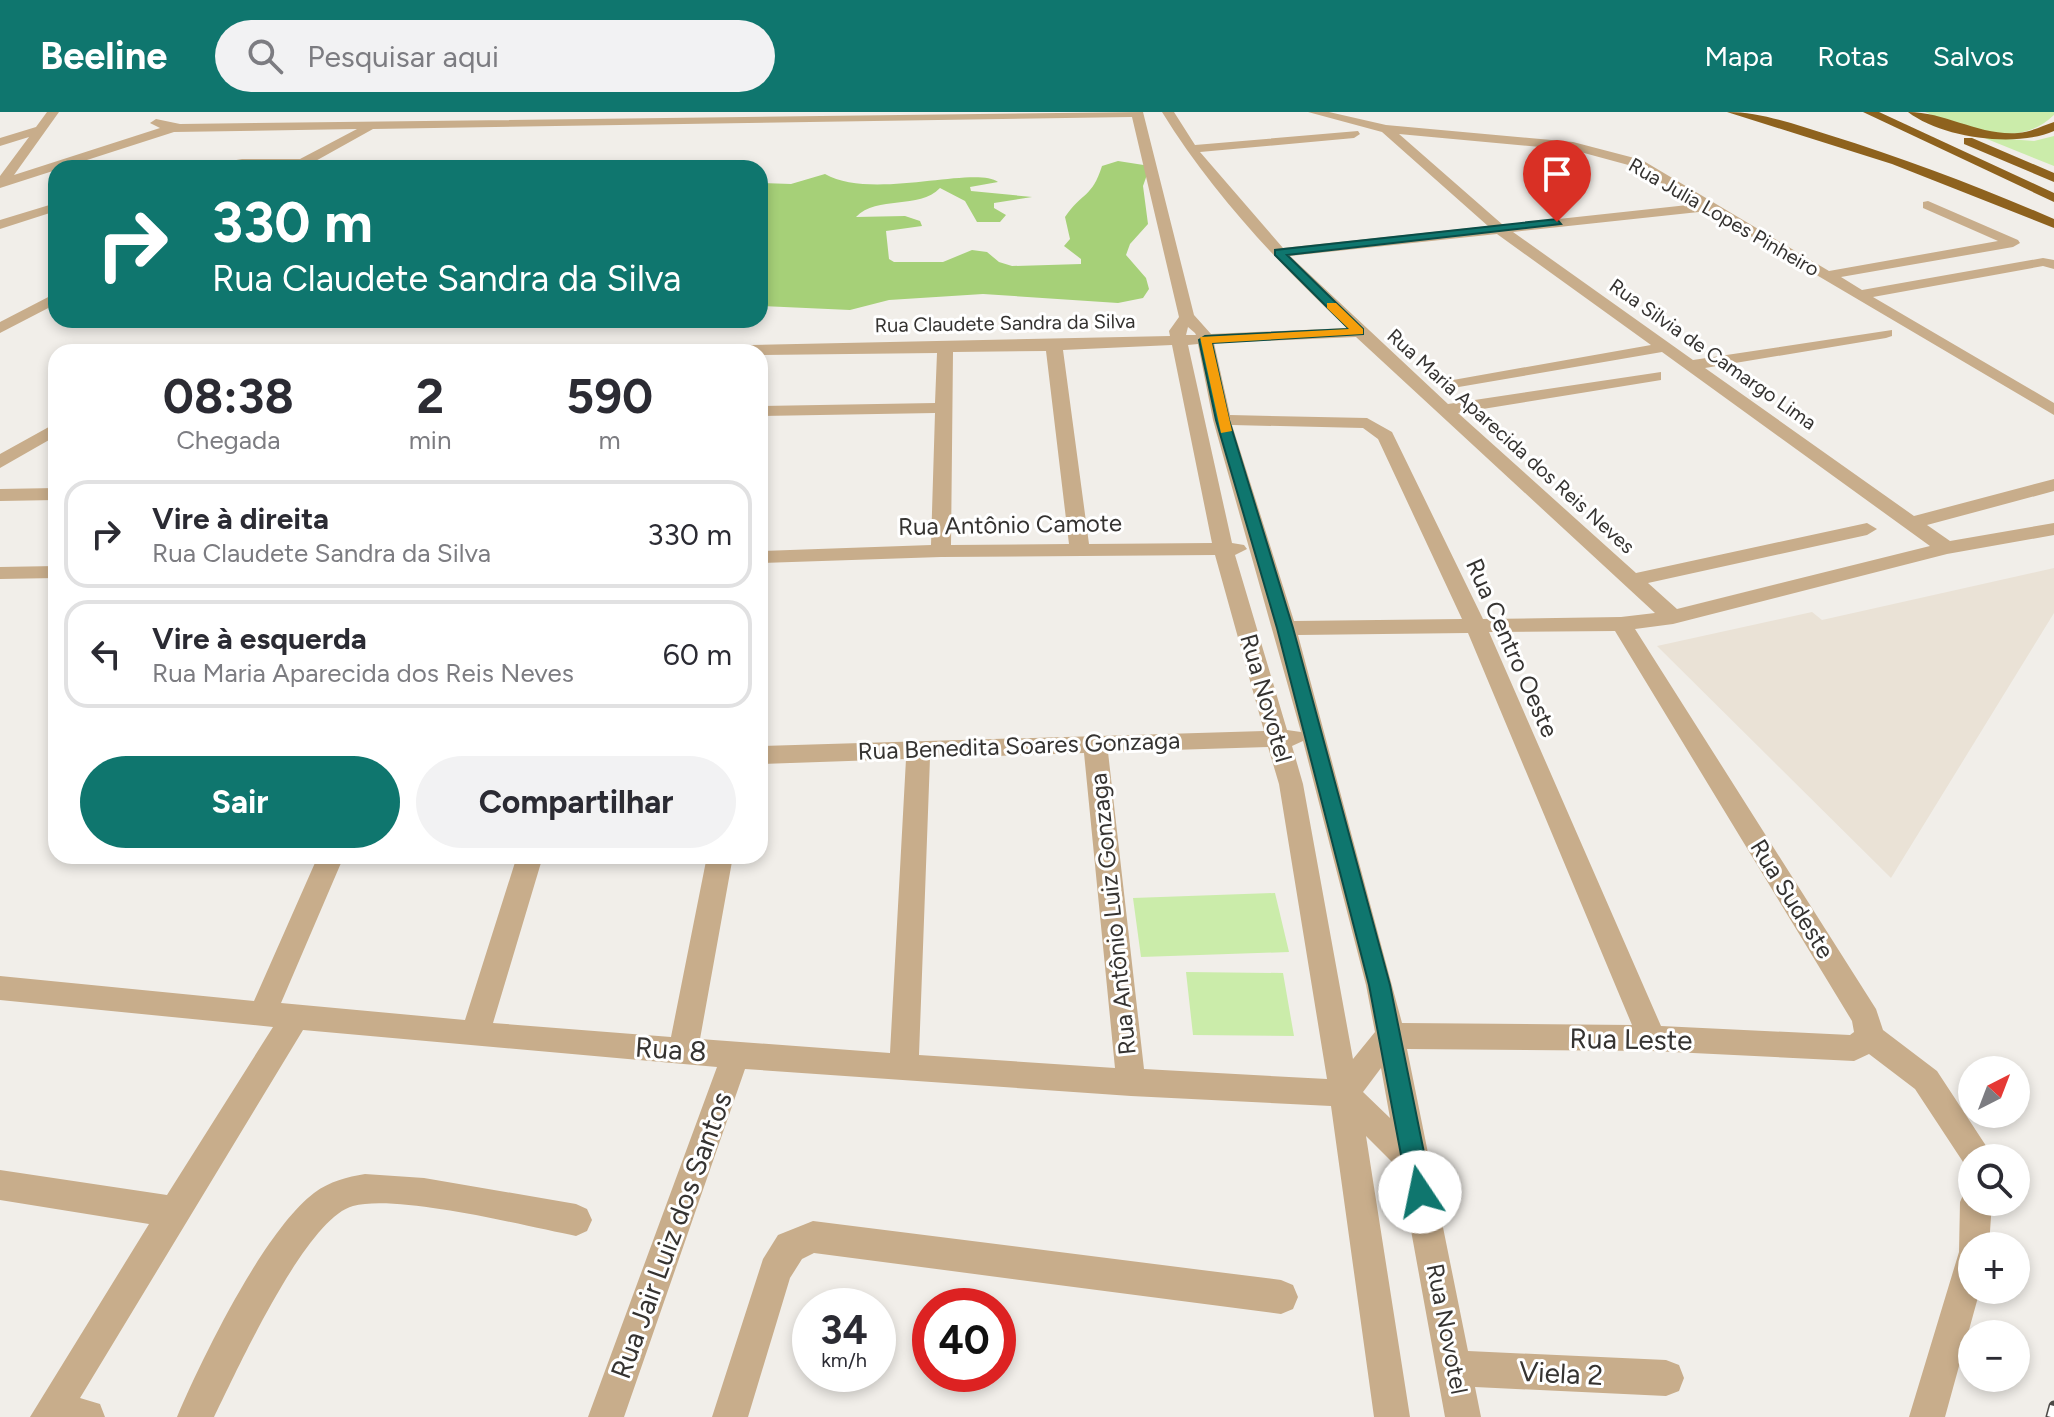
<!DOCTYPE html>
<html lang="pt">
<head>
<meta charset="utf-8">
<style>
  body { margin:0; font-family:Figtree,sans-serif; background:#f2f2f3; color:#2b2b33; height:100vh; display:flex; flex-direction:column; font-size:30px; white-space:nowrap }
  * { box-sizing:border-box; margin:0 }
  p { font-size:26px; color:#7c7c81 }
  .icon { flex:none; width:44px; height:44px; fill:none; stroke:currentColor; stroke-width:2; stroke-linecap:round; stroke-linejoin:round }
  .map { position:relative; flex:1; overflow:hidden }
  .drawer { position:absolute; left:48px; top:232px; width:720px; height:520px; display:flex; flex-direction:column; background:#fff; border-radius:24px; box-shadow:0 4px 12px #0003 }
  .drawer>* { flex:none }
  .top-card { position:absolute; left:48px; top:48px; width:720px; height:168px; border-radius:24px; box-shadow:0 4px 12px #0003; background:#0f766e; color:#fff; overflow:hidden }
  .needle { width:52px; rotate:42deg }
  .buttons { position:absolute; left:1958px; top:944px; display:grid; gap:16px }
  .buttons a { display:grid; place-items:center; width:72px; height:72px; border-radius:50%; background:#fff; box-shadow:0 4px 12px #0003; font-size:40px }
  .speed { position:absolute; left:792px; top:1176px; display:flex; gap:16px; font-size:40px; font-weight:700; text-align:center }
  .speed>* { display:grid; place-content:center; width:104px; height:104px; border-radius:50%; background:#fff; box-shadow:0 4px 12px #0003; line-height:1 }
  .speed small { font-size:20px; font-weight:400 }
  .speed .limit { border:12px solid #d22; background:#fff; color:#111 }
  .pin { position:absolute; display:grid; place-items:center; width:68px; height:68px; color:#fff; margin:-82px -34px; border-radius:50% 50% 50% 0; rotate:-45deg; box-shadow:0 0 8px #0007 }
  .pin .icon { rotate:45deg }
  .me { position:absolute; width:88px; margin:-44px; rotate:349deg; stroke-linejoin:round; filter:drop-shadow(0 0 6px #0008) }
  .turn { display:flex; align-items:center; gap:28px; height:168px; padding:0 32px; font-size:36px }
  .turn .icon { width:104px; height:104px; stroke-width:2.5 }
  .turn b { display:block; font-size:56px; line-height:68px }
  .eta { display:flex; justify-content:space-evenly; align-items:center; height:136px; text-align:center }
  .eta b { font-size:48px; font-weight:700; line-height:56px }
  .action { display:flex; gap:16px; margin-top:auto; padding:16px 32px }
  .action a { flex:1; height:92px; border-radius:48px; background:#0f766e; color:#fff; font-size:32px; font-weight:700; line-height:92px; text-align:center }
  .action a+a { background:#f2f2f3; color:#2b2b33 }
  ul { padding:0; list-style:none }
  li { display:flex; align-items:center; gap:24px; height:108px; margin:0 16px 12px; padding:0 16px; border:4px solid #e1e1e2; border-radius:24px }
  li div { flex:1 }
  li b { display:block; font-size:30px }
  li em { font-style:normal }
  header { display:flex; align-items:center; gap:48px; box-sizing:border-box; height:112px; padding:0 40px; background:#0f766e; color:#fff }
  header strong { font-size:38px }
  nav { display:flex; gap:44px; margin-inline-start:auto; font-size:28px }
  .search { width:560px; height:72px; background:#f2f2f3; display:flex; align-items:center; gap:20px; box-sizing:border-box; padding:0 28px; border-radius:44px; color:#7c7c81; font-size:30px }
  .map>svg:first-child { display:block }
  .built { fill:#eae2d6 }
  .green { fill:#cbecaa }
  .forest { fill:#a6d078 }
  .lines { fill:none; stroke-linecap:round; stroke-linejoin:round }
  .minor { fill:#c8ad8b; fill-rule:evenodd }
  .highway { fill:#8e621e; fill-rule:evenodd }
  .rail-casing { stroke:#4c4a47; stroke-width:11 }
  .rail { stroke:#fff; stroke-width:8; stroke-dasharray:24; stroke-linecap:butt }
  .route { fill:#0f766e; stroke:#0a4d48; stroke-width:2 }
  .slow { fill:#f59e0b }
  .labels { text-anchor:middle; stroke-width:6; stroke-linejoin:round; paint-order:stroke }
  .far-street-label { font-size:20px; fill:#353331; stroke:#fff }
  .street-label { font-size:24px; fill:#353331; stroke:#fff }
  .near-street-label { font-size:28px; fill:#353331; stroke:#fff }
</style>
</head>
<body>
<header>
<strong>Beeline</strong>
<div class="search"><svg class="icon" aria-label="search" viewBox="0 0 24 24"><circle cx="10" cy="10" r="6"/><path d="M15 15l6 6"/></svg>Pesquisar aqui</div>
<nav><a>Mapa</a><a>Rotas</a><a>Salvos</a></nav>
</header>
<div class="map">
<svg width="2054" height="1305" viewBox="0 0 2054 1305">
  <rect width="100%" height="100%" fill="#f1eee9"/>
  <!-- built -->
  <path class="built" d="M2054 456V501L1891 766 1657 534 1812 500 1822 508Z"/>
  <!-- green -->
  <path class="green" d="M1925 0H2054V3C2018 38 1965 17 1925 0Z
    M2054 24V54L1982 25 2034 29Z
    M1275 781 1289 840 1141 845 1133 786Z
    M1186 860 1283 861 1294 924 1193 923Z"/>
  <!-- forest -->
  <path class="forest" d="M1118 49 1150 54 1143 74 1148 112 1130 132 1126 143 1146 166 1149 177 1143 186 1118 191 983 182 889 188 850 198 760 194V71L791 72 825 62C872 89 975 53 998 70L970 75 971 79 1032 85 994 91V96L1006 103 1000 110H977L965 89 940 76C919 98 877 83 856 105L905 104 920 109 922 114 886 119 889 147 894 150H943L972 138 987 140 999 150 1012 154 1081 152V147L1064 134 1070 127 1065 105C1082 80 1092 86 1102 54Z"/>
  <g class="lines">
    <!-- minor -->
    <path class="minor" d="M47 0H59L14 63 160 16 150 11 156 7 180 12 1143 0 1194 203 1211 222 1347 216C1278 151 1212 81 1162 0H1174L1195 33 1358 19 1360 22 1354 26 1200 40 1283 136 1488 114 1382 20 1308 0H1329L1386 13 1573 30 1642 48 1829 159 1998 129 1923 96V90L1928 89 2018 128 2020 131 2013 135 1841 165 1862 178 2043 146 2054 148V157L2043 154 1873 185 2054 291V303L1708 99 1513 120 1693 248 1892 218V224L1886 226 1705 256 1914 404 2054 367V379L1927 413 1950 429 2054 411V423L1947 442 1673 512 1635 517 1876 897 1883 918 1937 959 1994 1046H1972V1058L1967 1056 1915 977 1869 942 1854 949 1652 939 1407 937 1468 1239 1666 1248 1679 1253 1684 1266 1679 1279 1666 1284 1475 1275 1481 1305H1445L1400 1058 1366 1024 1410 1305H1374L1331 994 1131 984 745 957 624 1305H588L717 955 303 918 80 1286 100 1292 105 1305H30L149 1112 0 1088V1058L167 1083 273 915 0 888V864L254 889 318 744H344L281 891 465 908 517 744H543L493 911 671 925 707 744H733L700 927 890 941 906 647 760 652V634L1264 619 1215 443 941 445 760 451V439L931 433 935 301 760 304V294L935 291 937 241 760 243V240H645L653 235 1170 224 1169 219 1179 205 1132 5 373 17 303 56H191L242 47H300L357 17 174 20 0 76V64L29 25 0 34V26L36 15ZM1399 22 1573 38 1632 54 1697 92 1503 113ZM1497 122 1651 233 1453 268 1447 269V277L1662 240 1930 434 1677 497 1648 471 1867 423 1877 417 1867 411 1636 461 1458 301 1655 269 1661 268V260L1448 292 1290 144ZM1188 215 1195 221 1196 223H1186ZM1356 225 1655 501 1621 505 1483 507 1392 320 1367 306 1230 303 1214 231ZM1198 232 1213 308 1301 620 1287 618 1235 443 1247 437 1244 433 1232 431 1188 233ZM1172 233 1212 431 1089 432 1063 238ZM1046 239 1069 432 951 433 953 240ZM1232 313 1363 316 1378 327 1462 507 1294 509ZM1615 519 1852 909 1854 920 1850 923 1661 914 1489 520ZM1468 521 1632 913 1402 911 1298 523ZM1303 629 1366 873 1375 920 1353 947 1303 672 1292 634ZM1268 635 1279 672 1327 967 1144 957 1108 640ZM1084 641 1115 956 919 943 930 646ZM1381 956 1390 1006 1363 980Z
      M56 91V99L0 117V108Z
      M56 181V192L0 221V210Z
      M56 311V324L0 356V342Z
      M56 376V388L0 389V377Z
      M56 454V466L0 467V455Z
      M365 1062 424 1066 576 1092 587 1097 592 1108 587 1119 576 1124C525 1114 399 1082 353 1094 305 1107 237 1259 214 1305H177C202 1246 264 1119 314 1081 330 1069 347 1065 365 1062Z
      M1972 1076V1090H1992L1989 1134H1972V1178H1980L1945 1305H1909L1959 1140 1960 1090 1965 1079Z
      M813 1109 1281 1168 1293 1173 1298 1185 1293 1197 1281 1202 814 1141 802 1147 790 1166 748 1305H712L763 1147 778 1123Z"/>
    <!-- highway -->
    <path class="highway" d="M1727 0C1762 0 1796 13 1829 23 1906 47 1980 75 2054 107V116L1892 52Z
      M1863 0H1879L2054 81V90Z
      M1908 0C1946 0 1979 24 2018 21 2031 20 2042 14 2054 10V19C2015 36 1942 26 1908 0Z
      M1964 26H1972L2054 61V70L1964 32Z"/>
    <defs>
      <path id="rail" d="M2051 1305 2054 1294"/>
    </defs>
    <!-- rail casing -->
    <use href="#rail" class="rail-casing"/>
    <!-- rail -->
    <use href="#rail" class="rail"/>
  </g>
  <!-- route -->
  <path class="route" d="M1557 107 1561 112 1287 143 1363 217V222L1212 231 1229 308 1293 516 1390 873 1432 1080 1429 1088 1420 1092 1411 1088 1408 1080 1369 873 1277 516 1216 308 1199 228 1205 224 1349 217 1275 143V138Z"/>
  <!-- slow -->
  <path class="slow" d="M1327 191H1336L1363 217V222L1212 231 1232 319 1221 321 1200 225 1349 217 1327 196Z"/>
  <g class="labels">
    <!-- far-street labels -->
    <g class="far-street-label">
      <text transform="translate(1724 105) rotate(30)" y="7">Rua Julia Lopes Pinheiro</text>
      <text transform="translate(1005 211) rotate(-1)" y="7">Rua Claudete Sandra da Silva</text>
      <text transform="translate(1713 242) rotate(35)" y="7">Rua Silvia de Camargo Lima</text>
      <text transform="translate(1511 329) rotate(42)" y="7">Rua Maria Aparecida dos Reis Neves</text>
    </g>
    <!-- street labels -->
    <g class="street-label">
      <text transform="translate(1010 413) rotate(-1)" y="8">Rua Antônio Camote</text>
      <text transform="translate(1512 536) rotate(66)" y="8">Rua Centro Oeste</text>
      <text transform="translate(1266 586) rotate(74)" y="8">Rua Novotel</text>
      <text transform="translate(1019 634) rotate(-2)" y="8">Rua Benedita Soares Gonzaga</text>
      <text transform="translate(1792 787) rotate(58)" y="8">Rua Sudeste</text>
      <text transform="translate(1113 802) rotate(-96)" y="8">Rua Antônio Luiz Gonzaga</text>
      <text transform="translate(1447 1217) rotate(79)" y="8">Rua Novotel</text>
    </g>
    <!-- near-street labels -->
    <g class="near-street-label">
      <text transform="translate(1631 927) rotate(1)" y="10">Rua Leste</text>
      <text transform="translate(671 937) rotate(4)" y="10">Rua 8</text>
      <text transform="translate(671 1123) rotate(-70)" y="10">Rua Jair Luiz dos Santos</text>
      <text transform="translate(1561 1261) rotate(3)" y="10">Viela 2</text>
    </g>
  </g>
</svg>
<div class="buttons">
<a><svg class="needle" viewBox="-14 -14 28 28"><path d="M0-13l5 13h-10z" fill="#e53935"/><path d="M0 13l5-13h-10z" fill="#7c7c81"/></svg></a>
<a><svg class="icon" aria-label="search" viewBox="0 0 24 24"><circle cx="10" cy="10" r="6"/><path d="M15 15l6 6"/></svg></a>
<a>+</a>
<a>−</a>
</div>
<div class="speed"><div>34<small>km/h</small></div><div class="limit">40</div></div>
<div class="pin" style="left:1557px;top:110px;background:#d93025"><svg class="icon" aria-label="arrive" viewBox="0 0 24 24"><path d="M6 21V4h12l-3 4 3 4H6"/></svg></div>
<svg class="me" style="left:1420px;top:1080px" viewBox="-20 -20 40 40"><circle r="19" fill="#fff"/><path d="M0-13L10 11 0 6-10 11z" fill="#0f766e"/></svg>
<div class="top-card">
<div class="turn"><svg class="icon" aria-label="right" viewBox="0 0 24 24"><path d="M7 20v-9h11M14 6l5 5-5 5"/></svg><div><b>330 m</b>Rua Claudete Sandra da Silva</div></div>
</div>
<section class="drawer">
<div class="eta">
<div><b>08:38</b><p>Chegada</p></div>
<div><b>2</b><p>min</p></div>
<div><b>590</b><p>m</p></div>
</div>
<ul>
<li><svg class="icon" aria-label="right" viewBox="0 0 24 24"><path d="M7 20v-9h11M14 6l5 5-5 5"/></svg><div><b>Vire à direita</b><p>Rua Claudete Sandra da Silva</p></div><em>330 m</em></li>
<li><svg class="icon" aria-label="left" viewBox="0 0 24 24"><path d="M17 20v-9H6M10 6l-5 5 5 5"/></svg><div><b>Vire à esquerda</b><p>Rua Maria Aparecida dos Reis Neves</p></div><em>60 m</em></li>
</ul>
<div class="action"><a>Sair</a><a>Compartilhar</a></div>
</section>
</div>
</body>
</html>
